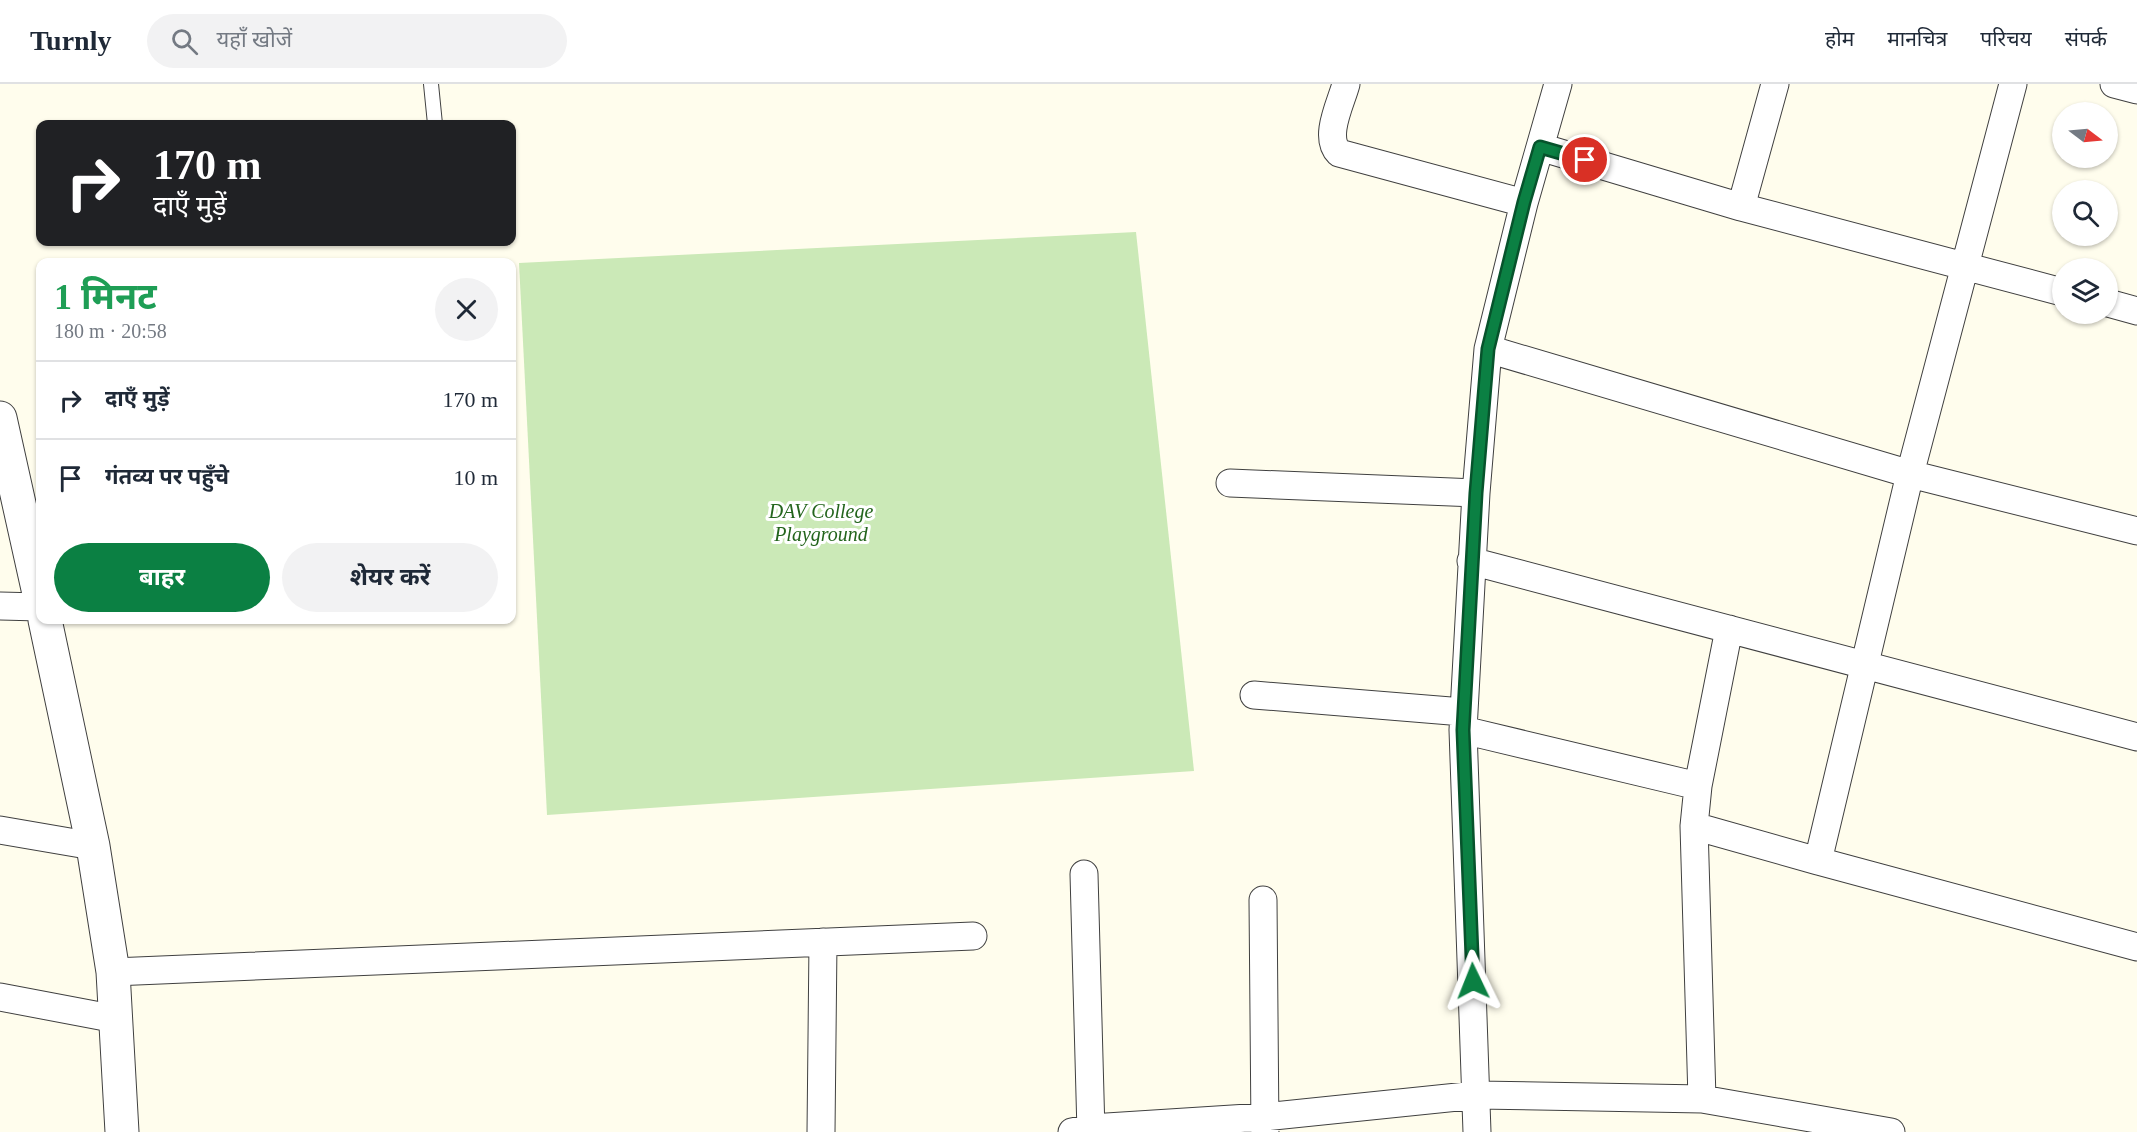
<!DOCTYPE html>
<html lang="hi">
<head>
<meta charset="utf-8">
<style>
  body { margin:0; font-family:"Times New Roman","Noto Sans Devanagari",serif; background:#f2f2f3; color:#1f2937; height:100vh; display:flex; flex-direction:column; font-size:22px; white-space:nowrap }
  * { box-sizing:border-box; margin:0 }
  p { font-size:20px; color:#747a83 }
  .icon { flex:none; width:33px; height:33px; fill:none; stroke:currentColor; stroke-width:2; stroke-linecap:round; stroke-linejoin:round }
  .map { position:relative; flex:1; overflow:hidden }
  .details { position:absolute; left:36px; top:174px; width:480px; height:366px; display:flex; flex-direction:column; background:#fff; border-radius:12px; box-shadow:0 2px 4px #0004 }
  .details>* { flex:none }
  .top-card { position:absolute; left:36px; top:36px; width:480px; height:126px; border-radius:12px; box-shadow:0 2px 4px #0004; background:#202124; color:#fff; overflow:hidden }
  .needle { width:39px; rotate:106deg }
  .tools { position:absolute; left:2052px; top:18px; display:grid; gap:12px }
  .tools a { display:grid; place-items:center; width:66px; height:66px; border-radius:50%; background:#fff; box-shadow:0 2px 4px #0004; font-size:30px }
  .pin { position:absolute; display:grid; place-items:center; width:51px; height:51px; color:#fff; margin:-26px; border:3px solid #fff; border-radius:50%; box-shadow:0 2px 6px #0007 }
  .me { position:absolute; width:66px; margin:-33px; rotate:358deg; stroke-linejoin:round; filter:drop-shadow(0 0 4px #0008) }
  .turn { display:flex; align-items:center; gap:21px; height:126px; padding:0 18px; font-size:27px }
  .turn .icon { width:78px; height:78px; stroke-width:2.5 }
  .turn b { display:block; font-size:42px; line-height:51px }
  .round { display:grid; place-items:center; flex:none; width:63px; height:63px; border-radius:32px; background:#f2f2f3 }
  .headline { display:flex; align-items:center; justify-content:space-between; height:102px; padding:0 18px }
  h1 { font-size:36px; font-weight:700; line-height:45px; color:#1e9e55 }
  .action { display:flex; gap:12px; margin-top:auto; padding:12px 18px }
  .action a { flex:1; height:69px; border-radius:36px; background:#0b8043; color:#fff; font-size:24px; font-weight:700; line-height:69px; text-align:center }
  .action a+a { background:#f2f2f3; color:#1f2937 }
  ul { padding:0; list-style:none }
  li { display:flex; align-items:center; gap:18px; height:78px; padding:0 18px; border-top:2px solid #e0e1e3 }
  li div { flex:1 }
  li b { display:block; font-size:22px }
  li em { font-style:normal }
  header { display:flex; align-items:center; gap:36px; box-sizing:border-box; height:84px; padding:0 30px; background:#fff; border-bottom:2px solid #e0e1e3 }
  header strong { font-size:28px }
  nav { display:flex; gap:33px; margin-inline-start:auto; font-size:21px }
  .search { width:420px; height:54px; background:#f2f2f3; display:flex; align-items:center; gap:15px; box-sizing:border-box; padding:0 21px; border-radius:33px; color:#747a83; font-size:22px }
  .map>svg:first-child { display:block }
  .green { fill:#cbe9b7 }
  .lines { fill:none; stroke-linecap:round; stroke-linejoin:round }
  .service-casing { stroke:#404040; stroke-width:16 }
  .minor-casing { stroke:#404040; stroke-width:29 }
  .tertiary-casing { stroke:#404040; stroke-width:35 }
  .service { stroke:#fff; stroke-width:14 }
  .minor { stroke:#fff; stroke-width:27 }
  .tertiary { stroke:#fff; stroke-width:33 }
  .route-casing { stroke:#07532c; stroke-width:15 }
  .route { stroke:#0b8043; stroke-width:10 }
  .labels { text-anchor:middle; stroke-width:6; stroke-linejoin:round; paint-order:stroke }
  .park-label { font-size:20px; font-style:italic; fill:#24651d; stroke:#fff }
</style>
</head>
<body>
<header>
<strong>Turnly</strong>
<div class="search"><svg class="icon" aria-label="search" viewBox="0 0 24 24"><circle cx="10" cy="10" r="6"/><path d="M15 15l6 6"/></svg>यहाँ खोजें</div>
<nav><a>होम</a><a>मानचित्र</a><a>परिचय</a><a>संपर्क</a></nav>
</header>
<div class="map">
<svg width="2137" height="1048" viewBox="0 0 2137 1048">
  <rect width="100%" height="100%" fill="#fffded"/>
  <!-- green -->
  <path class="green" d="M1136 148 1194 687 547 731 519 179Z"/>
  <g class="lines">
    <defs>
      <path id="service" d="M431 0 435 40"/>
      <path id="minor" d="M1346 0C1341 19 1323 53 1339 69L1524 119
        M2013 0 1910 390 1818 777 2137 863
        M2114 0 2137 6
        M1540 63 1741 123 2062 208
        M1741 123 1775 0
        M2108 219 2137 227
        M1488 265 1910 390 2137 447
        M1230 399 1476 409
        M1471 477 2137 653
        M0 522 40 523
        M1254 611 1463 628
        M1463 646 1698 702
        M1694 742 1818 777
        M0 746 93 762
        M1084 790 1091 1048
        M1263 816 1265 1048
        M113 888 973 852
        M0 913 116 935
        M1702 1015 1694 742 1698 702 1729 545
        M821 1048 823 858
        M1072 1048 1091 1044 1264 1033 1477 1011 1702 1015 1891 1048
        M1477 1048 1463 646 1476 409 1488 265 1524 119 1558 0"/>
      <path id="tertiary" d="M0 334 40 514
        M45 536 93 762 113 888 122 1048"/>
    </defs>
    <!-- service casing -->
    <use href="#service" class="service-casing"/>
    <!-- minor casing -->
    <use href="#minor" class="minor-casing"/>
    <!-- tertiary casing -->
    <use href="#tertiary" class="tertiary-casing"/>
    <!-- service -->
    <use href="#service" class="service"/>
    <!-- minor -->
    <use href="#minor" class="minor"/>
    <!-- tertiary -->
    <use href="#tertiary" class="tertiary"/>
  </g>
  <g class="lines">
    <defs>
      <path id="route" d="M1473 897 1463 646 1476 409 1488 265 1524 118 1540 63 1585 76"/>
    </defs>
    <!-- route casing -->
    <use href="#route" class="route-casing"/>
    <!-- route -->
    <use href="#route" class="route"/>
  </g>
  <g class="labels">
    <!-- park labels -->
    <g class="park-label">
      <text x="821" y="434">DAV College<tspan x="821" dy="23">Playground</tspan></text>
    </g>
  </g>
</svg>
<div class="tools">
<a><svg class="needle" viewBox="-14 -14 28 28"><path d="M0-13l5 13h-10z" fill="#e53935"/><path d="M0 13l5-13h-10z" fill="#747a83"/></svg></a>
<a><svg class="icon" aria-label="search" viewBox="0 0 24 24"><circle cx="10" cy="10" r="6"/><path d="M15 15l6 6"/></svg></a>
<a><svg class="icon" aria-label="layers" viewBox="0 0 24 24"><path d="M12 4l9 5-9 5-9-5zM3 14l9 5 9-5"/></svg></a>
</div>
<div class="pin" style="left:1585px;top:76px;background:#d93025"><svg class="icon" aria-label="arrive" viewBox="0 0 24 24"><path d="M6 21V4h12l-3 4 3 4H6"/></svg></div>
<svg class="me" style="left:1473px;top:897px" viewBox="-20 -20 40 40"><path d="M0-17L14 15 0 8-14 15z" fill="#0b8043" stroke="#fff" stroke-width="4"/></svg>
<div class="top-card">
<div class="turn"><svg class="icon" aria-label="right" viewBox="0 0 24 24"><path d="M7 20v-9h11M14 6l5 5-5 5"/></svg><div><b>170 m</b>दाएँ मुड़ें</div></div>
</div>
<section class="details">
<div class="headline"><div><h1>1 मिनट</h1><p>180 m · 20:58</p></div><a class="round"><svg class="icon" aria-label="close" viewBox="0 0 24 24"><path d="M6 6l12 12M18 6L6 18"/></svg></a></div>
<ul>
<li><svg class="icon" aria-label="right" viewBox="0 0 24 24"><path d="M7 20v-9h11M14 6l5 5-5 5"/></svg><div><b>दाएँ मुड़ें</b></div><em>170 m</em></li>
<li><svg class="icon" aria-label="arrive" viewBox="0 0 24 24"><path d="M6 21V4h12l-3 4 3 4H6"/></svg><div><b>गंतव्य पर पहुँचे</b></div><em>10 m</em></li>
</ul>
<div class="action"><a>बाहर</a><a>शेयर करें</a></div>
</section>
</div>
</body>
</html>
